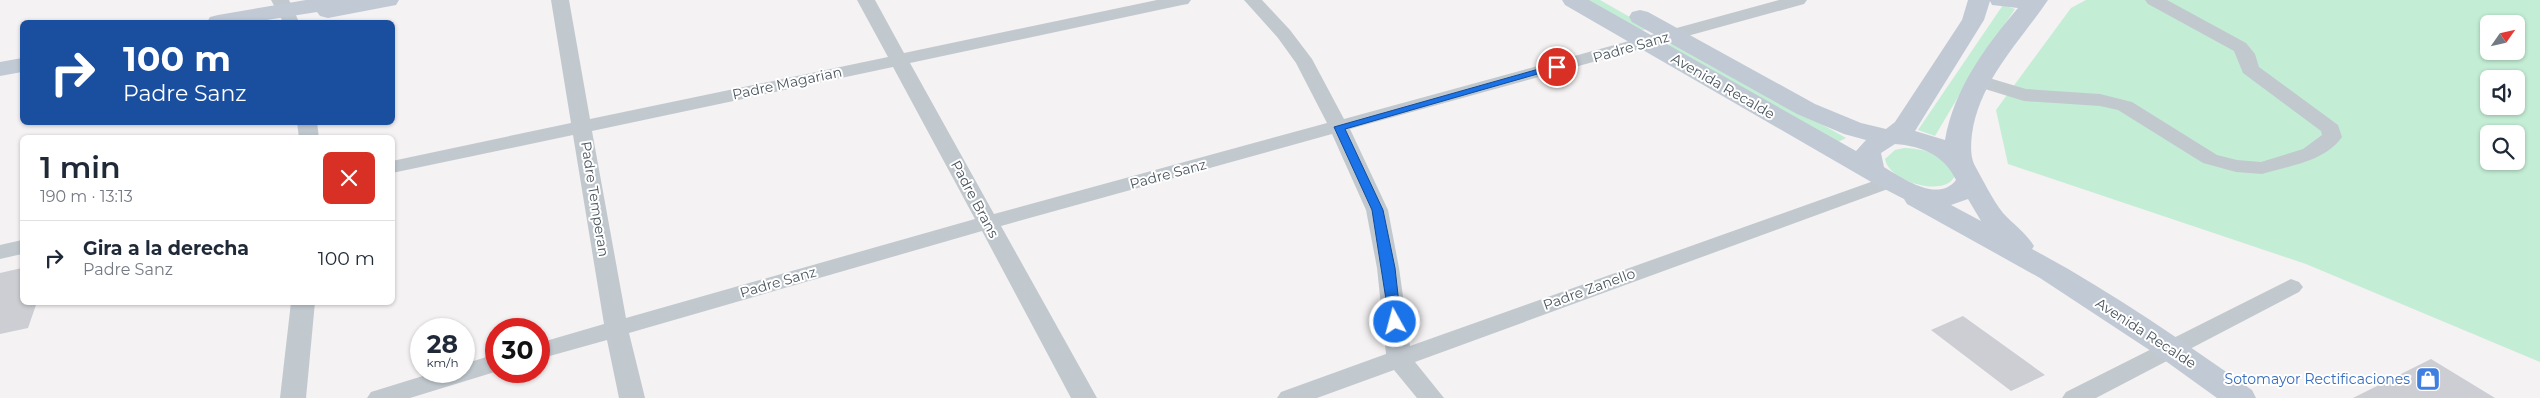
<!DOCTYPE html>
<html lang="es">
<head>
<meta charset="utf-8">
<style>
  body { margin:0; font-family:Montserrat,sans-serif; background:#f6f6f7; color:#1f2937; height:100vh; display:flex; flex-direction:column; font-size:19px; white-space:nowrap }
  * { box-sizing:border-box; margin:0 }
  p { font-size:16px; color:#747a83 }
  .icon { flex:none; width:28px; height:28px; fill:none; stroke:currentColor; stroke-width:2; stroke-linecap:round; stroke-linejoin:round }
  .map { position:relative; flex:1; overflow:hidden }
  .side { position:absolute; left:20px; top:135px; width:375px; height:170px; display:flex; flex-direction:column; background:#fff; border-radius:8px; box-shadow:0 1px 4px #0004 }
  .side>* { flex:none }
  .banner { position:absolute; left:20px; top:20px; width:375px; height:105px; border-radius:8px; box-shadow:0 1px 4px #0004; background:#1a4fa0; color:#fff; overflow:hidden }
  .needle { width:32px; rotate:56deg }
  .controls { position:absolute; left:2480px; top:15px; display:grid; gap:10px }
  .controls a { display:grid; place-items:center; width:45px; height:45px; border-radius:8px; background:#fff; box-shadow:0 1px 4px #0004; font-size:25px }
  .speed { position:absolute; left:410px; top:318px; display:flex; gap:10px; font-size:25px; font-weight:700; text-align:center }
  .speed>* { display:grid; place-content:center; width:65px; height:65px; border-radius:50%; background:#fff; box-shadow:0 1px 4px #0004; line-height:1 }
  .speed small { font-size:12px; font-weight:400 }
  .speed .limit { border:8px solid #d22; background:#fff; color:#111 }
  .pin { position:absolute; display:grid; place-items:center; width:42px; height:42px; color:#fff; margin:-21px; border:2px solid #fff; border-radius:50%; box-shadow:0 1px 5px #0007 }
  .me { position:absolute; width:55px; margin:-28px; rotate:353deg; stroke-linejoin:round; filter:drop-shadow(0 0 4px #0008) }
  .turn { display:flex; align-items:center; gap:18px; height:105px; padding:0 20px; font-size:22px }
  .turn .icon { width:65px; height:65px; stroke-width:2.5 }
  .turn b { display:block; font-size:35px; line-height:42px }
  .round { display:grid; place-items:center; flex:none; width:52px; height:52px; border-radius:8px; background:#f6f6f7 }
  .summary { display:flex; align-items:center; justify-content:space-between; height:85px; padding:0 20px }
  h1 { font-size:30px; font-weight:600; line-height:38px }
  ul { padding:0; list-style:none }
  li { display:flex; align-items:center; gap:15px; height:75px; padding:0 20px; border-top:1px solid #e0e1e3 }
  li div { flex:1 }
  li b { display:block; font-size:19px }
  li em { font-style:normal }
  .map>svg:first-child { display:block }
  .green { fill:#c4edd5; fill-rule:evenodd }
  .building { fill:#ccced4 }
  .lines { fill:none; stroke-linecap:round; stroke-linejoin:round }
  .street { fill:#c1c9cf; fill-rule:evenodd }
  .secondary { fill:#c1cad4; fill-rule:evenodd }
  .route { fill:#1a73e8; stroke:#114b97 }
  .labels { text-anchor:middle; stroke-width:4; stroke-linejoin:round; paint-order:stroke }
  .street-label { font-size:14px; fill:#4a555e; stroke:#fff }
  .shop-label { font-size:14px; fill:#366cbe; stroke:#fff; text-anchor:end }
</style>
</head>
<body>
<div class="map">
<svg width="2540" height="398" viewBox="0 0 2540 398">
  <rect width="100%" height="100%" fill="#f4f2f2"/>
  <!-- green -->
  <path class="green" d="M1587 0H1600L1649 28 1641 31Z
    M2086 0H2540V362L2306 264 2008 164 1996 110 2071 8ZM2489 24H2516V51H2489ZM2489 79H2516V106H2489ZM2489 134H2516V161H2489Z
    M2003 5 2015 9 1974 70 1935 136 1918 130Z
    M1678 43 1846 138 1838 142 1667 45Z
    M1904 148C1930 149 1937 155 1956 172 1951 200 1889 183 1885 159L1895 150Z"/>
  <!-- building -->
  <path class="building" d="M22 268V302H37L28 328 0 334V273Z
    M1963 316 2045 375 2011 391 1931 330Z
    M2431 359 2495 398H2353Z"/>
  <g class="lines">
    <!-- street -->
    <path class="street" d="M271 0H289L299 22H283Z
      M551 0H569L590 119 888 57 857 0H875L904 53 1157 0H1191L1188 4 1182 5 910 63 994 214 1327 123 1296 63 1278 38 1244 0H1262L1290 30 1312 59 1344 119 1779 0H1807L1804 4 1350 129 1388 210 1399 268 1410 346 1882 178 1889 176 1896 178 1899 182 1896 186 1415 362 1444 398H1417L1394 370 1317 398H1277L1281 392 1386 354 1377 268 1366 210 1332 134 1001 226 1097 398H1071L982 231 629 333 645 398H619L607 340 539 359V343L604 324 573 135 392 173V161L571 123ZM893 67 975 219 626 318 592 131Z
      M2145 0H2167L2246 43 2255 54 2259 67 2338 125 2342 137C2326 160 2294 165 2269 172L2262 174 2236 172 2203 163 2118 110 2100 106 2024 101 1972 85 1970 81 1972 77 1979 75 2026 89 2100 94 2132 102 2217 155 2237 160 2261 162 2303 149 2322 135 2321 131 2243 73 2234 51 2148 4Z
      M297 122H317L319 138H299Z
      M22 240V254L0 259V245Z
      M2291 279 2299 282 2303 287 2299 292 2096 398H2062L2066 392Z
      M291 302H315L306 398H280Z
      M496 354 498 371 410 398H367L371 392 439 371H464V364Z"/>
    <!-- secondary -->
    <path class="secondary" d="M306 0H399L396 5 328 18 320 16 317 12 254 22H207L210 17 218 15Z
      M1562 0H1589L1856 151 1866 140 1844 134 1797 114 1632 22 1629 17 1632 12 1640 10 1648 12 1815 104 1861 123 1886 129 1895 122 1962 20 1968 0H2048C2019 43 1980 80 1972 134 1971 143 1970 155 1974 164 1983 180 1992 199 2003 213 2013 224 2026 233 2034 246L2032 249C2109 290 2181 340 2252 390L2256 398H2217L2160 357 2040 278 1907 204 1904 199 1873 183 1565 5ZM1990 1 1992 5 2018 8C1985 47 1954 89 1945 140L1915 131 1984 20ZM1895 144C1922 146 1944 155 1956 180 1938 203 1904 179 1884 167L1881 153ZM1968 199 1981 221 1951 205Z
      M22 58V72L0 76V62Z"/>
  </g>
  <!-- route -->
  <path class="route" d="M1553 65 1562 67 1345 129 1383 210 1395 268 1401 322 1395 327 1390 325 1372 210 1334 127Z"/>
  <!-- icons -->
  <defs>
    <symbol id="shop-square" viewBox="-11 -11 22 22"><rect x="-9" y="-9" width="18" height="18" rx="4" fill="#3f7fe0" stroke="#fff"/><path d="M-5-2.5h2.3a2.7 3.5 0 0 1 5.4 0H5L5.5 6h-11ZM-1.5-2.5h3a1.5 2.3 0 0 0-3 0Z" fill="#fff"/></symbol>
  </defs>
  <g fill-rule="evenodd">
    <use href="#shop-square" x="2414" y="365" width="28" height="28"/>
  </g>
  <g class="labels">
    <!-- street labels -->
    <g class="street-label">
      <text transform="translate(1631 47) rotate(-16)" y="5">Padre Sanz</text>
      <text transform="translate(787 83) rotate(-12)" y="5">Padre Magarian</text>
      <text transform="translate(1723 86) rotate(30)" y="5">Avenida Recalde</text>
      <text transform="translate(1168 174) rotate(-15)" y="5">Padre Sanz</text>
      <text transform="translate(595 199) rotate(81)" y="5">Padre Temperan</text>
      <text transform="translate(975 199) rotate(62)" y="5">Padre Brans</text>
      <text transform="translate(778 282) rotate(-16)" y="5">Padre Sanz</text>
      <text transform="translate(1589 289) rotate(-20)" y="5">Padre Zanello</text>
      <text transform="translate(2146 333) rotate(33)" y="5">Avenida Recalde</text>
    </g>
    <!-- shop labels -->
    <g class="shop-label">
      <text x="2410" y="384">Sotomayor Rectificaciones</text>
    </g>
  </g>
</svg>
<div class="controls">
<a><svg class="needle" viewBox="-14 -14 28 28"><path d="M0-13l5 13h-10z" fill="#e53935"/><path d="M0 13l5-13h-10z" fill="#747a83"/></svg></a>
<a><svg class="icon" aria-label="sound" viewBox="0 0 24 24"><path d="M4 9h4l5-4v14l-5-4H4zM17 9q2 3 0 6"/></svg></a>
<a><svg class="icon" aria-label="search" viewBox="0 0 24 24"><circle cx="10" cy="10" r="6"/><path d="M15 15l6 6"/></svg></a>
</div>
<div class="speed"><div>28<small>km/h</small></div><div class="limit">30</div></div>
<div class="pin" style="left:1557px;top:67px;background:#d93025"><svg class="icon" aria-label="arrive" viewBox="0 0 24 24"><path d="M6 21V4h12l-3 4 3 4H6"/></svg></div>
<svg class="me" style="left:1395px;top:322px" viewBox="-20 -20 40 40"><circle r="17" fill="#1a73e8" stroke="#fff" stroke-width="3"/><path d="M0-11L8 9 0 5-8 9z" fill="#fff"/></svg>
<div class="banner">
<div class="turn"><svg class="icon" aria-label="right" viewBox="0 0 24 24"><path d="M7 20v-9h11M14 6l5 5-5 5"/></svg><div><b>100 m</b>Padre Sanz</div></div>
</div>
<section class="side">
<div class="summary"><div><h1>1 min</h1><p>190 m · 13:13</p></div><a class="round" style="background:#d93025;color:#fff"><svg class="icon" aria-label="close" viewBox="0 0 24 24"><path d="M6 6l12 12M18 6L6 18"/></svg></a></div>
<ul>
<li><svg class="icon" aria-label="right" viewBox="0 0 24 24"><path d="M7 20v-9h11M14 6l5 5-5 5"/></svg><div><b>Gira a la derecha</b><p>Padre Sanz</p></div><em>100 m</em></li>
</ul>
</section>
</div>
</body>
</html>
